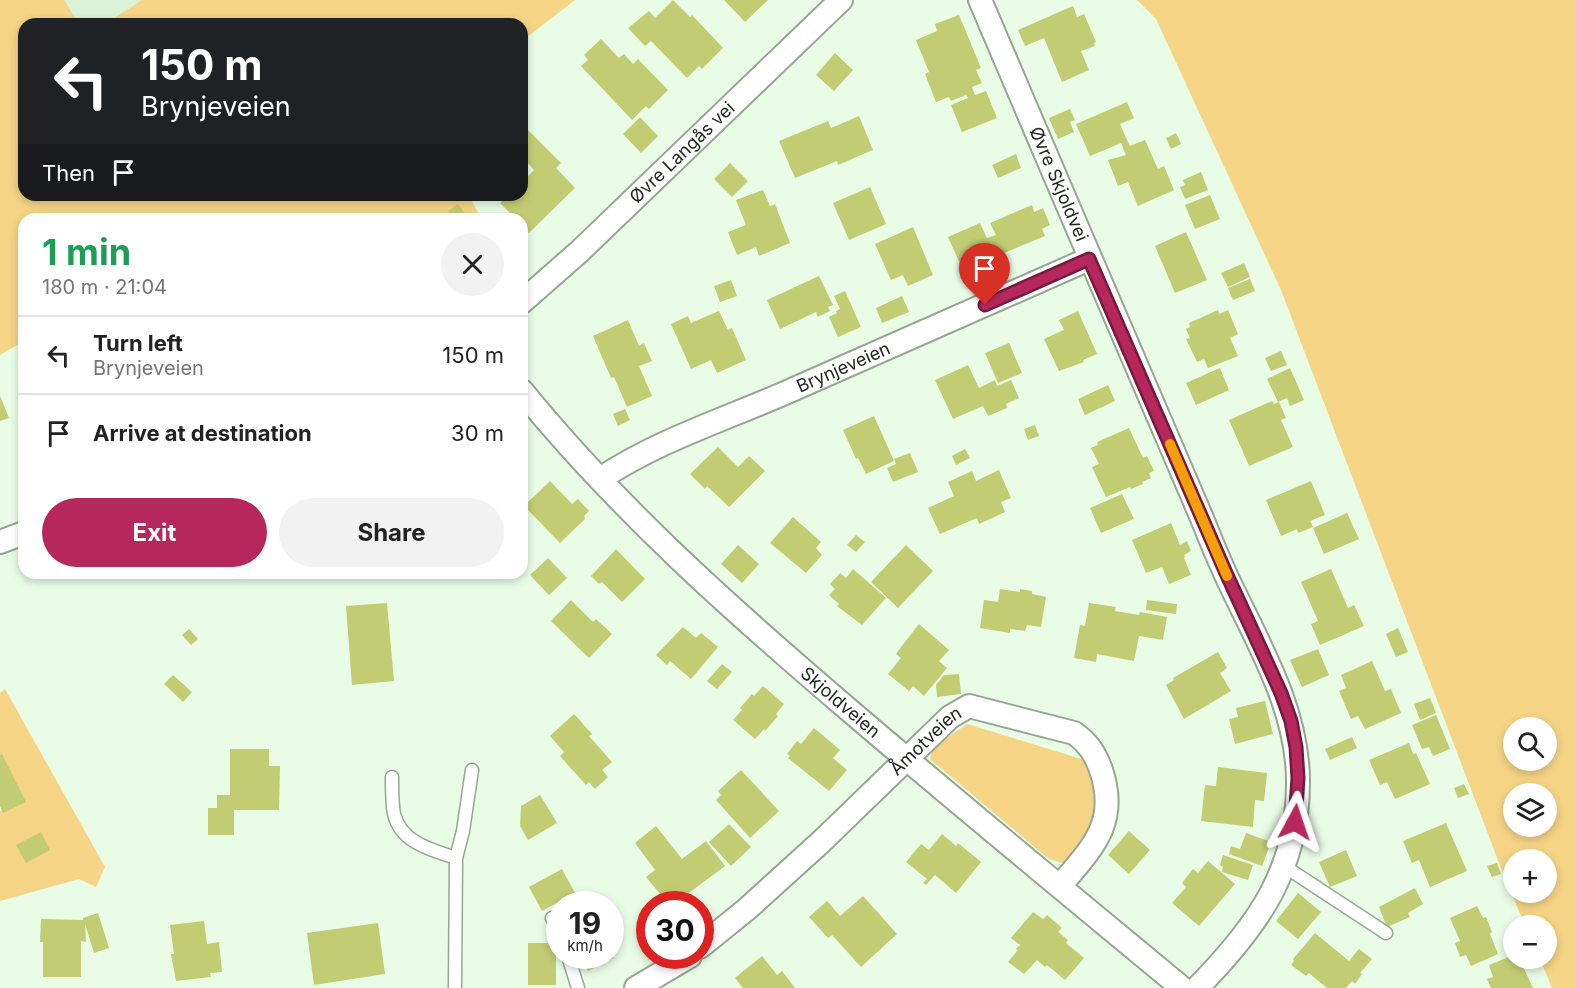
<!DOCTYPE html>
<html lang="en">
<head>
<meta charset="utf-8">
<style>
  body { margin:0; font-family:Inter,sans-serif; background:#f2f2f2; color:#222; height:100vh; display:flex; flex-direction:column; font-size:22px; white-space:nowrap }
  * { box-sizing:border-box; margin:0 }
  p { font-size:20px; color:#767676 }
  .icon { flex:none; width:33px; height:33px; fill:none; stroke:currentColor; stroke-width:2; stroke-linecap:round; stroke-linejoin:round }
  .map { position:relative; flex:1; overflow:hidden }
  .panel { position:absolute; left:18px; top:213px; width:510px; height:366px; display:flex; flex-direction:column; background:#fff; border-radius:18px; box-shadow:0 3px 9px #0003 }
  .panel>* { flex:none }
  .banner { position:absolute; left:18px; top:18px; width:510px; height:183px; border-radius:18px; box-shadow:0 3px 9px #0003; background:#202124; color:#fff; overflow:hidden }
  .controls { position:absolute; left:1503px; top:717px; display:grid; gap:12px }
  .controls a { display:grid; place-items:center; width:54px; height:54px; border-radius:50%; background:#fff; box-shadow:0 3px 9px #0003; font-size:30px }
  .speed { position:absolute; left:546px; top:891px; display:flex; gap:12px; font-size:30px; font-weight:700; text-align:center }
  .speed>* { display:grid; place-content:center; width:78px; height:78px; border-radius:50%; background:#fff; box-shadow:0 3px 9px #0003; line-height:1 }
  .speed small { font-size:15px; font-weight:400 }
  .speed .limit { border:9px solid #d22; background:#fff; color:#111 }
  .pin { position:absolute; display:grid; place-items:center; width:51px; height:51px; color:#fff; margin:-62px -26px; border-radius:50% 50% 50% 0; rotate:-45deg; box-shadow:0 0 6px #0007 }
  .pin .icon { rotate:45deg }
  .me { position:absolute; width:66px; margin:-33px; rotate:5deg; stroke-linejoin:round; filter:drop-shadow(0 0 4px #0008) }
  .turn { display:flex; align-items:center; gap:21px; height:126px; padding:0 24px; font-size:27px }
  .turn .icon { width:78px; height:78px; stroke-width:2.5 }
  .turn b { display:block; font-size:42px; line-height:51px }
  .then { display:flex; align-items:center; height:57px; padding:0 24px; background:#0003; gap:12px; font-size:22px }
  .round { display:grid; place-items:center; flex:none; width:63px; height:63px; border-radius:32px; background:#f2f2f2 }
  .headline { display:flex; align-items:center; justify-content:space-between; height:102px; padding:0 24px }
  h1 { font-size:36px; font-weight:700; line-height:45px; color:#1e9e55 }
  .action { display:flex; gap:12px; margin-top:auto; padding:12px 24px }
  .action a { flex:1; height:69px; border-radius:36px; background:#b6285b; color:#fff; font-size:24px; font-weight:700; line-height:69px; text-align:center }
  .action a+a { background:#f2f2f2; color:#222 }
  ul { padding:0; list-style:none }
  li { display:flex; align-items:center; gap:18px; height:78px; padding:0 24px; border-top:2px solid #e0e0e0 }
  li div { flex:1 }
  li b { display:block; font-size:22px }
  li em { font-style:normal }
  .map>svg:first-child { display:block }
  .built { fill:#daf3d7 }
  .green { fill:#f5d485; fill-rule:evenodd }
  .building { fill:#c2cd73 }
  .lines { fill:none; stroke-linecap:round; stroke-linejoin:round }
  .lane-casing { stroke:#95a793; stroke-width:15 }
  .street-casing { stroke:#95a793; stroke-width:26 }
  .lane { stroke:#fff; stroke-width:12 }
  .street { stroke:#fff; stroke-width:22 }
  .route-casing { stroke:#761a3b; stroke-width:15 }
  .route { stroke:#b6285b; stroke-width:10 }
  .slow { stroke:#f59e0b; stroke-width:10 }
  .labels { text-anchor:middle; stroke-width:4.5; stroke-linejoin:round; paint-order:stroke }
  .street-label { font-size:18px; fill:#212820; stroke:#fff }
</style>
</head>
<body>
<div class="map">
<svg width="1576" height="988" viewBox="0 0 1576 988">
  <rect width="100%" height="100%" fill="#e8fce6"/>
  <!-- built -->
  <path class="built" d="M0 0H142L105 24H24Z"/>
  <!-- green -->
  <path class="green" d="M0 0H64L79 24H24V195H469L481 219H349L344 214 299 219H24V341L0 355Z
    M142 0H575L522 41V24H105Z
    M1137 0H1576V988H1552L1540 959 1546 958V926L1525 925 1504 876 1281 290 1156 19ZM1514 728H1546V760H1514ZM1514 794H1546V826H1514ZM1514 860H1546V892H1514Z
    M5 689 105 867 96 887 79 879 0 901V811L16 803 0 772V693Z
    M967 724 1085 760 1098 781 1099 815 1086 845 1065 864 1049 859 930 759 933 747Z"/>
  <!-- building -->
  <path class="building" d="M673 0 690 17 692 15 723 48 702 69 699 66 687 78 651 41 645 46 628 28 649 11 655 18Z
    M724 0H768L745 22Z
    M1073 6 1077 17 1084 14 1096 42 1094 43 1095 46 1081 51 1089 70 1062 82 1044 38 1025 46 1018 30Z
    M959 15 981 68 976 70 982 83 972 87 975 95 986 91 997 118 962 132 951 105 968 98 966 95 951 101 949 97 936 102 925 74 929 72 916 40 937 31 935 24Z
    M601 39 619 58 624 54 633 64 638 59 668 90 649 109 646 106 632 120 581 66 588 60 584 55Z
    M835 53 853 70 834 91 816 75Z
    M1127 102 1134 118 1120 124 1127 140 1130 146 1145 140 1158 169 1164 166 1174 190 1138 206 1128 182 1118 186 1108 160 1126 155 1121 143 1090 156 1076 124Z
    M1070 109 1075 120 1070 122 1074 132 1058 139 1049 118Z
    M859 116 873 150 838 165 837 161 795 178 779 141 828 121 831 128Z
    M640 117 658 136 641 153 623 134Z
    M522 124 561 163 556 168 575 188 529 233 522 226V219H516L500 203 509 195H522V182L534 170 525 160 522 163Z
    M1176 133 1181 144 1171 149 1166 138Z
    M1016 154 1021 168 998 178 992 165Z
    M730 163 748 181 732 197 714 179Z
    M1201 172 1208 190 1185 199 1180 187 1185 185 1183 180Z
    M870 187 886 224 849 240 833 203Z
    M763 190 770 206 775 204 790 243 759 256 756 247 737 255 728 232 746 225 736 200Z
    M1210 195 1220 219 1195 229 1185 205Z
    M458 204 469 219H454L448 211Z
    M1032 205 1034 212 1043 208 1050 225 1042 229 1045 236 963 270 948 237 980 223 987 238 996 235 990 223Z
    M913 227 933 275 908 286 903 275 891 280 875 244Z
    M1186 232 1207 280 1175 293 1155 246Z
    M1244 263 1250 277 1228 287 1221 273Z
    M819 276 833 305 828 307 830 311 818 317 816 312 780 329 767 300Z
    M1250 279 1255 291 1233 300 1228 288Z
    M731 280 737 296 720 302 714 286Z
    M845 291 861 327 838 337 829 317 837 313 836 311 840 309 834 296Z
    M902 296 909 312 882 323 876 308Z
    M1218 310 1219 314 1228 310 1238 334 1230 338 1238 356 1208 368 1204 359 1197 362 1186 339 1190 338 1186 329 1190 327 1189 323Z
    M719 311 728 330 732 328 746 360 717 373 711 360 691 369 671 324 688 316 691 323Z
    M1078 311 1097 354 1083 360 1084 362 1059 371 1044 339 1064 330 1059 320Z
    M628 320 639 346 644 343 652 361 639 366 652 396 627 407 614 377 611 378 593 336Z
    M1009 343 1022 373 998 383 985 353Z
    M1281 351 1287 365 1271 371 1265 358Z
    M968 365 979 388 995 380 997 386 1011 380 1019 398 1006 404 1007 408 988 416 983 406 953 419 935 380Z
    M1220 368 1229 390 1196 405 1186 383Z
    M1290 368 1304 400 1290 406 1287 398 1278 402 1267 379Z
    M1108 385 1115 401 1085 415 1078 399Z
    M0 396 9 418 0 421Z
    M1272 401 1274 404 1279 402 1286 418 1281 420 1293 447 1249 466 1229 420Z
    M625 409 630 420 618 426 613 414Z
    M874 416 894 461 866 474 858 458 856 459 843 430Z
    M1035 425 1039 436 1028 440 1024 429Z
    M1129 428 1143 458 1147 456 1154 471 1149 473 1151 478 1142 482 1143 484 1131 489 1130 487 1106 497 1092 467 1099 464 1091 448 1098 445 1097 442Z
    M718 447 738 467 749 456 765 471 729 507 707 486 705 489 690 474Z
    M965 449 970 458 956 465 952 456Z
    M910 453 918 472 893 482 887 468 896 464 894 459Z
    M999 470 1011 498 1001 502 1005 512 979 524 977 518 940 534 928 508 954 496 948 482 972 471 976 481Z
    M550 481 572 504 578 499 589 511 584 516 585 519 560 543 524 506Z
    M1311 481 1325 515 1310 521 1313 527 1298 533 1297 529 1281 536 1266 500Z
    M1122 494 1134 519 1101 533 1090 508Z
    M1347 513 1359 539 1324 554 1313 528Z
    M793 517 821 542 816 548 822 555 806 573 770 543Z
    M1171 523 1180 545 1187 541 1191 551 1184 555 1185 557 1184 558 1191 575 1169 584 1162 567 1146 573 1132 540Z
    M856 535 865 542 856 552 847 545Z
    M738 545 759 564 742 583 721 564Z
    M906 545 933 571 898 608 871 582Z
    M616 549 645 579 622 602 602 582 599 584 591 576Z
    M548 558 567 578 549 595 530 575Z
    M853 569 886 598 862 625 837 606 839 604 829 595 835 589 830 584 840 573 846 578Z
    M1331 569 1348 608 1354 605 1364 626 1320 645 1311 624 1318 621 1301 582Z
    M1000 589 1020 592V589L1032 591V594L1046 597 1041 627 1027 625 1025 631 1010 629V633L980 628 984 600 998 602Z
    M571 600 593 622 596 619 612 634 589 658 551 621Z
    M1147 600 1177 604 1176 614 1146 610Z
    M387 603 394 681 352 685 346 606Z
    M1089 603 1116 607 1115 611 1139 615 1140 612 1167 617 1163 640 1139 636 1134 661 1097 654 1096 662 1074 658 1080 625 1085 626Z
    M919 624 949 650 939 661 947 668 924 696 913 686 909 691 888 674 901 658 896 654 898 651Z
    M683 627 696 638 701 633 718 647 691 679 670 661 667 665 656 655Z
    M1398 628 1408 652 1396 657 1386 634Z
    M189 629 198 639 191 645 182 635Z
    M1318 649 1329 675 1302 687 1290 660Z
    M1218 652 1227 668 1220 673 1231 691 1184 719 1166 685 1174 680 1173 678Z
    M1372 661 1385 691 1391 689 1401 713 1365 729 1358 716 1351 719 1339 691 1346 688 1341 675Z
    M722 664 732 672 717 689 707 681Z
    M959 674 961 694 937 697 936 685 944 675Z
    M173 675 192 692 183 702 164 684Z
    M763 686 784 704 776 714 778 716 765 731 764 729 755 739 733 720 742 710 740 708 752 694 754 696Z
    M1430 698 1436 713 1420 720 1414 704Z
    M1265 701 1273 734 1235 744 1229 719 1238 717 1236 708Z
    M574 714 592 734 589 736 612 762 602 770 608 777 595 789 589 782 586 785 560 756 564 752 550 736Z
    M1436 715 1450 749 1433 756 1429 747 1422 749 1412 725Z
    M814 728 840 750 833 758 847 770 829 791 788 758 790 756 787 754 797 741 801 744Z
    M1352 737 1357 748 1330 760 1325 749Z
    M1409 743 1413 754 1416 753 1430 784 1395 799 1387 782 1380 785 1369 760Z
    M230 749H269V766H280L279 810H234V835H208V808H217V795H230Z
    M2 754 26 802 3 813 0 806V755Z
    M1218 767 1267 773 1264 801 1255 800 1253 827 1201 821 1205 785 1216 786Z
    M741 770 779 811 750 838 716 800 721 795 718 791Z
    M1464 784 1469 794 1458 798 1454 788Z
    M540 795 557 823 528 840 520 826 521 806Z
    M1446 823 1467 871 1430 887 1419 860 1412 863 1403 841Z
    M729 824 751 847 731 866 709 842Z
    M656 826 682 859 706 841 725 866 674 904 668 897 665 900 646 877 655 870 635 843Z
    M1129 831 1150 850 1129 874 1108 855Z
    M41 832 50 850 26 863 16 845Z
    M1246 833 1271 842 1262 866 1229 854 1231 846 1240 849Z
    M942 834 956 846 958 843 981 862 956 893 935 875 926 885 923 883 927 879 906 862 921 844 929 850Z
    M1346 850 1357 876 1330 887 1319 862Z
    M1223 855 1253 865 1248 880 1222 872 1223 867 1220 865Z
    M1208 861 1235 884 1199 926 1172 903 1186 887 1182 883 1193 869 1198 873Z
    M1497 863 1501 874 1492 877 1487 866Z
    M562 869 575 893 542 911 529 887Z
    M1415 888 1423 904 1408 913 1410 917 1387 927 1379 907Z
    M1298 893 1321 912 1298 939 1276 921Z
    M863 896 897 934 861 967 832 935 828 938 809 917 827 901 840 916Z
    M1477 906 1483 918 1486 917 1492 932 1490 934 1498 954 1471 966 1466 955 1460 957 1455 943 1460 941 1450 918Z
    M1033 912 1043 919 1047 915 1062 928 1058 932 1068 940 1066 943 1084 958 1065 980 1047 965 1045 967 1037 960 1024 974 1008 962 1018 950 1016 949 1020 945 1011 938Z
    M98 913 109 948 94 953 85 924 86 942 81 941V977H43V942H40L41 919 83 920V918Z
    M204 921 207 944 219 942 222 972 210 973 211 977 176 981 171 954H174L170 925Z
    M378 923 385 974 314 985 307 933Z
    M1315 933 1349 961 1359 949 1372 959 1360 973 1362 974 1355 984 1352 981 1346 988H1327L1309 973 1306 976 1291 965 1294 961 1293 959Z
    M528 943H556V985H528Z
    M610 952 614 958 588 971 580 956H610Z
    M1514 955V958H1519L1533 988H1491L1487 979 1493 977 1489 965Z
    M762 956 777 975 782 971 795 988H743L735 978Z"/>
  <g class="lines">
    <defs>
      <path id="lane" d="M392 777C392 789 392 803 394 814 401 843 432 850 456 858
        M1284 866 1386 933
        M552 918 560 935
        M568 956 578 988
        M455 988 456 858 463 831 472 770"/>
      <g id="street">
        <path id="s1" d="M980 0C1054 172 1126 344 1201 516 1211 541 1221 566 1233 590 1262 650 1297 711 1298 779 1299 869 1258 926 1197 988"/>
        <path id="s2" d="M522 302 580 251 841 0"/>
        <path id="s3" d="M522 391C619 510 733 611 849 710 959 804 1071 896 1182 988"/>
        <path id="s4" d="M600 479C657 441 723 420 785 393 887 349 988 304 1089 259"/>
        <path d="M0 542 24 533"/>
        <path id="s5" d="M700 947 747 909 822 841 950 717 969 706 1074 733C1088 743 1095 753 1101 770 1119 823 1092 848 1060 886"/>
        <path d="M636 988 690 956"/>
      </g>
    </defs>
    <!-- lane casing -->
    <use href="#lane" class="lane-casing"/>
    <!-- street casing -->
    <use href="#street" class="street-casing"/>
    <!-- lane -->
    <use href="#lane" class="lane"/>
    <!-- street -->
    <use href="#street" class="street"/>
  </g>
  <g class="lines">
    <defs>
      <path id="route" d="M985 305 1089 259 1226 573 1281 693 1291 721 1296 747 1298 778 1295 822"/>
    </defs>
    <!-- route casing -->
    <use href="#route" class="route-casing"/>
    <!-- route -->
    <use href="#route" class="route"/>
    <!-- slow -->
    <path class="slow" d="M1170 444 1227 576"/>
  </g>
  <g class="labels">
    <!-- street labels -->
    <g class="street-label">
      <text dy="6" stroke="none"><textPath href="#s2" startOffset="219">Øvre Langås vei</textPath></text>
      <text dy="6" stroke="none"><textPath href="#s1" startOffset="200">Øvre Skjoldvei</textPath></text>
      <text dy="6" stroke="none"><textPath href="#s4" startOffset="268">Brynjeveien</textPath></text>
      <text dy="6" stroke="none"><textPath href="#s3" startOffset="446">Skjoldveien</textPath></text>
      <text dy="6" stroke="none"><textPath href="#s5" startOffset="306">Åmotveien</textPath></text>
    </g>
  </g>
</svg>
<div class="controls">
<a><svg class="icon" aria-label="search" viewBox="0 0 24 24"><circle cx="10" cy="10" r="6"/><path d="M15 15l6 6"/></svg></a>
<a><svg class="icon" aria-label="layers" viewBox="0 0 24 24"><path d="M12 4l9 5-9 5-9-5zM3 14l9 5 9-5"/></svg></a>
<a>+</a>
<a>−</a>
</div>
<div class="speed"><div>19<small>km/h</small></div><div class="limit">30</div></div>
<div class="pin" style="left:985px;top:305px;background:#d93025"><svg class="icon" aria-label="arrive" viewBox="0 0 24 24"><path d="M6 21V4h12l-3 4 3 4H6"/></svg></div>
<svg class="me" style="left:1295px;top:822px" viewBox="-20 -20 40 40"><path d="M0-17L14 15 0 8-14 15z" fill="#b6285b" stroke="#fff" stroke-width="4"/></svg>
<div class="banner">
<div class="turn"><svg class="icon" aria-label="left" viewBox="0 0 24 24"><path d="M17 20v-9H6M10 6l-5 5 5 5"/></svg><div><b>150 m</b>Brynjeveien</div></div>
<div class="then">Then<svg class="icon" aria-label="arrive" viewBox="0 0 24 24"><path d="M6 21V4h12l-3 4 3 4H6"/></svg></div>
</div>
<section class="panel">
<div class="headline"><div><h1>1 min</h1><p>180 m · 21:04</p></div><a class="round"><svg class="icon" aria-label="close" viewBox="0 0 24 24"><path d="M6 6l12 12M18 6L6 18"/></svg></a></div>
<ul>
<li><svg class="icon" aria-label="left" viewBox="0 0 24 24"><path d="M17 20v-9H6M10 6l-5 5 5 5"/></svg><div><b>Turn left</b><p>Brynjeveien</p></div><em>150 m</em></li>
<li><svg class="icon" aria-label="arrive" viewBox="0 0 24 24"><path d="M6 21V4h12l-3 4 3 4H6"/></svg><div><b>Arrive at destination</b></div><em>30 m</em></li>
</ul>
<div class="action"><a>Exit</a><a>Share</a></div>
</section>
</div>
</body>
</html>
